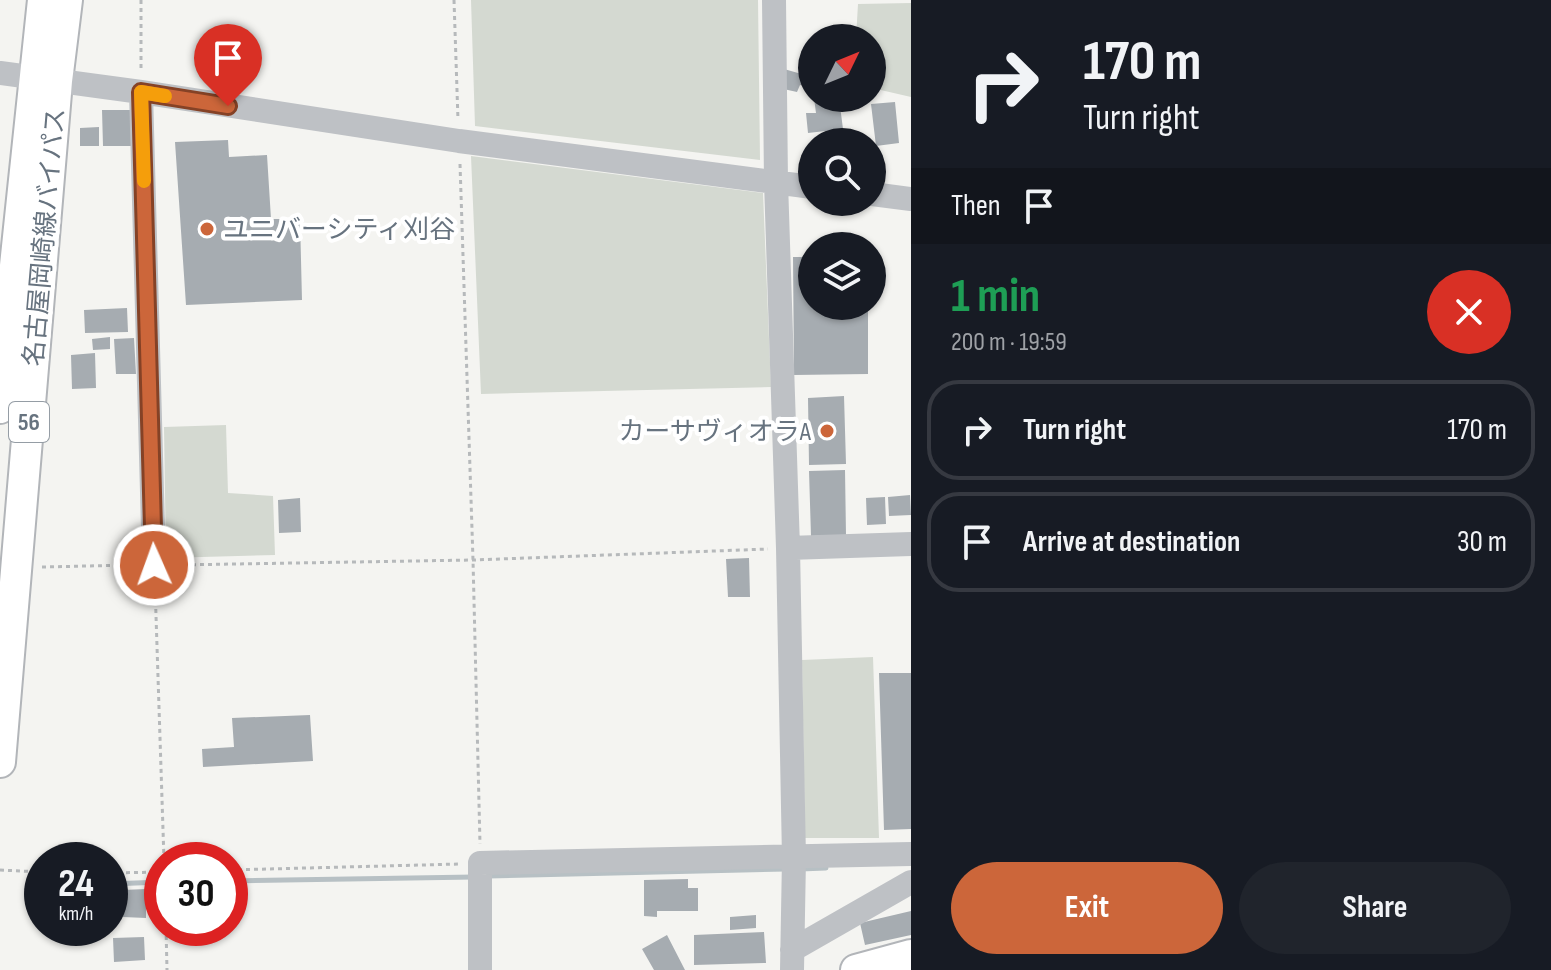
<!DOCTYPE html>
<html lang="en">
<head>
<meta charset="utf-8">
<style>
  body { margin:0; font-family:"Sofia Sans Condensed","Noto Sans JP",sans-serif; background:#20242c; color:#f1f3f6; height:100vh; display:flex; flex-direction:column; font-size:30px; white-space:nowrap }
  * { box-sizing:border-box; margin:0 }
  p { font-size:26px; color:#9ea1a6 }
  .icon { flex:none; width:44px; height:44px; fill:none; stroke:currentColor; stroke-width:2; stroke-linecap:round; stroke-linejoin:round }
  .map { position:relative; flex:1; overflow:hidden }
  .details { display:flex; flex-direction:column; background:#171b24; width:640px }
  .details>* { flex:none }
  .hud { background:#171b24; color:#f1f3f6; overflow:hidden }
  .needle { width:52px; rotate:47deg }
  .fabs { position:absolute; left:798px; top:24px; display:grid; gap:16px }
  .fabs a { display:grid; place-items:center; width:88px; height:88px; border-radius:50%; background:#171b24; box-shadow:0 2px 6px #0004; font-size:40px }
  .speed { position:absolute; left:24px; top:842px; display:flex; gap:16px; font-size:40px; font-weight:700; text-align:center }
  .speed>* { display:grid; place-content:center; width:104px; height:104px; border-radius:50%; background:#171b24; box-shadow:0 2px 6px #0004; line-height:1 }
  .speed small { font-size:20px; font-weight:400 }
  .speed .limit { border:12px solid #d22; background:#fff; color:#111 }
  .pin { position:absolute; display:grid; place-items:center; width:68px; height:68px; color:#fff; margin:-82px -34px; border-radius:50% 50% 50% 0; rotate:-45deg; box-shadow:0 0 8px #0007 }
  .pin .icon { rotate:45deg }
  .me { position:absolute; width:88px; margin:-44px; rotate:358deg; stroke-linejoin:round; filter:drop-shadow(0 0 6px #0008) }
  .turn { display:flex; align-items:center; gap:28px; height:168px; padding:0 40px; font-size:36px }
  .turn .icon { width:104px; height:104px; stroke-width:2.5 }
  .turn b { display:block; font-size:56px; line-height:68px }
  .then { display:flex; align-items:center; height:76px; padding:0 40px; background:#0003; gap:16px; font-size:30px }
  .round { display:grid; place-items:center; flex:none; width:84px; height:84px; border-radius:42px; background:#20242c }
  .summary { display:flex; align-items:center; justify-content:space-between; height:136px; padding:0 40px }
  h1 { font-size:48px; font-weight:700; line-height:60px; color:#1e9e55 }
  .primary-button { display:flex; gap:16px; margin-top:auto; padding:16px 40px }
  .primary-button a { flex:1; height:92px; border-radius:48px; background:#cc663a; color:#fff; font-size:32px; font-weight:700; line-height:92px; text-align:center }
  .primary-button a+a { background:#20242c; color:#f1f3f6 }
  ul { padding:0; list-style:none }
  li { display:flex; align-items:center; gap:24px; height:100px; margin:0 16px 12px; padding:0 24px; border:4px solid #363941; border-radius:32px }
  li div { flex:1 }
  li b { display:block; font-size:30px }
  li em { font-style:normal }
  main { display:flex; flex:1; min-height:0 }
  .map>svg:first-child { display:block }
  .green { fill:#d4d9d1 }
  .lines { fill:none; stroke-linecap:round; stroke-linejoin:round }
  .stream { stroke:#b7c0c4; stroke-width:5 }
  .building { fill:#a6acb1 }
  .major-casing { stroke:#b2b5b9; stroke-width:34 }
  .path { stroke:#b6b9bb; stroke-width:3; stroke-dasharray:4 4; stroke-linecap:butt }
  .minor { stroke:#bec1c5; stroke-width:24 }
  .major { stroke:#fff; stroke-width:30 }
  .route-casing { stroke:#854226; stroke-width:20 }
  .route { stroke:#cc663a; stroke-width:14 }
  .slow { stroke:#f59e0b; stroke-width:14 }
  .poi-dot { fill:#cc663a; stroke:#fff; stroke-width:3 }
  .labels { text-anchor:middle; stroke-width:8; stroke-linejoin:round; paint-order:stroke }
  .shield { fill:#fff; stroke:#959da5; stroke-width:2 }
  .shield-label { font-size:24px; font-weight:bold; fill:#67737f }
  .poi-label { font-size:26px; fill:#67737f; stroke:#fff; text-anchor:start }
  .street-label { font-size:26px; fill:#67737f; stroke:#fff }
</style>
</head>
<body>
<main>
<div class="map">
<svg width="911" height="970" viewBox="0 0 911 970">
  <rect width="100%" height="100%" fill="#f4f4f1"/>
  <!-- green -->
  <path class="green" d="M471 0H758L760 160 475 126Z
    M911 3V97L872 88V38H856L858 4Z
    M471 156 763 193 771 387 481 394Z
    M226 425 228 493 273 496 275 555 166 558 164 427Z
    M873 657 879 838H805L802 660Z"/>
  <g class="lines">
    <!-- stream -->
    <path class="stream" d="M800 869 826 868
      M488 876 786 869
      M230 881 474 877
      M29 882 42 884
      M110 884 162 882"/>
  </g>
  <!-- building -->
  <path class="building" d="M784 69 812 77 810 87 800 85 797 92 779 88Z
    M814 98H839L843 129 808 133 806 113H816Z
    M895 102 899 143 876 146 871 104Z
    M102 110H140V146H103Z
    M99 127V146H80V128Z
    M228 140 229 157 267 155 271 219H300L302 300 186 305 175 142Z
    M793 257H812V306H868V374L794 375Z
    M127 308 128 332 85 333 84 310Z
    M110 337V349L93 350 92 339Z
    M134 338 136 374H116L114 339Z
    M95 353 96 388 72 389 71 355Z
    M844 396 846 464 809 465 808 398Z
    M845 470 846 535 811 536 809 471Z
    M910 495 911 515 889 516 888 497Z
    M885 497 886 524 867 525 866 498Z
    M300 498 301 532 279 533 278 500Z
    M749 558 750 597H728L726 559Z
    M879 673H911V829L884 830Z
    M310 715 313 761 203 767 202 749 234 747 232 718Z
    M688 879V888H698V911H657V917L644 916V880Z
    M146 889V918L123 917V890Z
    M911 911V935L865 945 860 923Z
    M756 915V928L730 930V917Z
    M764 932 766 963 694 965V935Z
    M667 935 685 970H654L642 949Z
    M144 937 145 960 114 962 113 938Z"/>
  <g class="lines">
    <defs>
      <path id="major" d="M0 408 43 0
        M0 762 57 81 67 0
        M856 970 911 955"/>
    </defs>
    <!-- major casing -->
    <use href="#major" class="major-casing"/>
    <!-- path -->
    <path class="path" d="M141 0V72
      M454 0 458 120
      M460 164 473 560 480 844
      M176 565 473 560 768 549
      M42 567 132 565
      M155 585 164 860
      M0 870 42 872
      M230 870 460 864
      M110 873 162 872
      M166 928 167 970"/>
    <!-- minor -->
    <path class="minor" d="M774 0 776 182 788 548 794 858 792 970
      M0 73 141 92 459 141 812 187
      M141 92 154 565
      M872 194 911 199
      M788 548 911 544
      M792 950 911 882
      M480 970V863L911 854"/>
    <!-- major -->
    <use href="#major" class="major"/>
  </g>
  <g class="lines">
    <defs>
      <path id="route" d="M154 565 141 92 228 106"/>
    </defs>
    <!-- route casing -->
    <use href="#route" class="route-casing"/>
    <!-- route -->
    <use href="#route" class="route"/>
    <!-- slow -->
    <path class="slow" d="M144 181 141 92 165 96"/>
  </g>
  <!-- markers -->
  <g class="poi-dot">
    <circle cx="207" cy="229" r="8"/>
    <circle cx="827" cy="431" r="8"/>
  </g>
  <g class="labels">
    <!-- shield labels -->
    <rect class="shield" x="9" y="402" width="40" height="40" rx="6"/>
    <g class="shield-label">
      <text x="29" y="430">56</text>
    </g>
    <!-- poi labels -->
    <g class="poi-label">
      <text x="223" y="238">ユニバーシティ刈谷</text>
      <text x="811" y="440" text-anchor="end">カーサヴィオラA</text>
    </g>
    <!-- street labels -->
    <g class="street-label">
      <text transform="translate(44 237) rotate(-85)" y="9">名古屋岡崎線バイパス</text>
    </g>
  </g>
</svg>
<div class="fabs">
<a><svg class="needle" viewBox="-14 -14 28 28"><path d="M0-13l5 13h-10z" fill="#e53935"/><path d="M0 13l5-13h-10z" fill="#9ea1a6"/></svg></a>
<a><svg class="icon" aria-label="search" viewBox="0 0 24 24"><circle cx="10" cy="10" r="6"/><path d="M15 15l6 6"/></svg></a>
<a><svg class="icon" aria-label="layers" viewBox="0 0 24 24"><path d="M12 4l9 5-9 5-9-5zM3 14l9 5 9-5"/></svg></a>
</div>
<div class="speed"><div>24<small>km/h</small></div><div class="limit">30</div></div>
<div class="pin" style="left:228px;top:106px;background:#d93025"><svg class="icon" aria-label="arrive" viewBox="0 0 24 24"><path d="M6 21V4h12l-3 4 3 4H6"/></svg></div>
<svg class="me" style="left:154px;top:565px" viewBox="-20 -20 40 40"><circle r="17" fill="#cc663a" stroke="#fff" stroke-width="3"/><path d="M0-11L8 9 0 5-8 9z" fill="#fff"/></svg>
</div>
<section class="details">
<div class="hud">
<div class="turn"><svg class="icon" aria-label="right" viewBox="0 0 24 24"><path d="M7 20v-9h11M14 6l5 5-5 5"/></svg><div><b>170 m</b>Turn right</div></div>
<div class="then">Then<svg class="icon" aria-label="arrive" viewBox="0 0 24 24"><path d="M6 21V4h12l-3 4 3 4H6"/></svg></div>
</div>
<div class="summary"><div><h1>1 min</h1><p>200 m · 19:59</p></div><a class="round" style="background:#d93025;color:#fff"><svg class="icon" aria-label="close" viewBox="0 0 24 24"><path d="M6 6l12 12M18 6L6 18"/></svg></a></div>
<ul>
<li><svg class="icon" aria-label="right" viewBox="0 0 24 24"><path d="M7 20v-9h11M14 6l5 5-5 5"/></svg><div><b>Turn right</b></div><em>170 m</em></li>
<li><svg class="icon" aria-label="arrive" viewBox="0 0 24 24"><path d="M6 21V4h12l-3 4 3 4H6"/></svg><div><b>Arrive at destination</b></div><em>30 m</em></li>
</ul>
<div class="primary-button"><a>Exit</a><a>Share</a></div>
</section>
</main>
</body>
</html>
